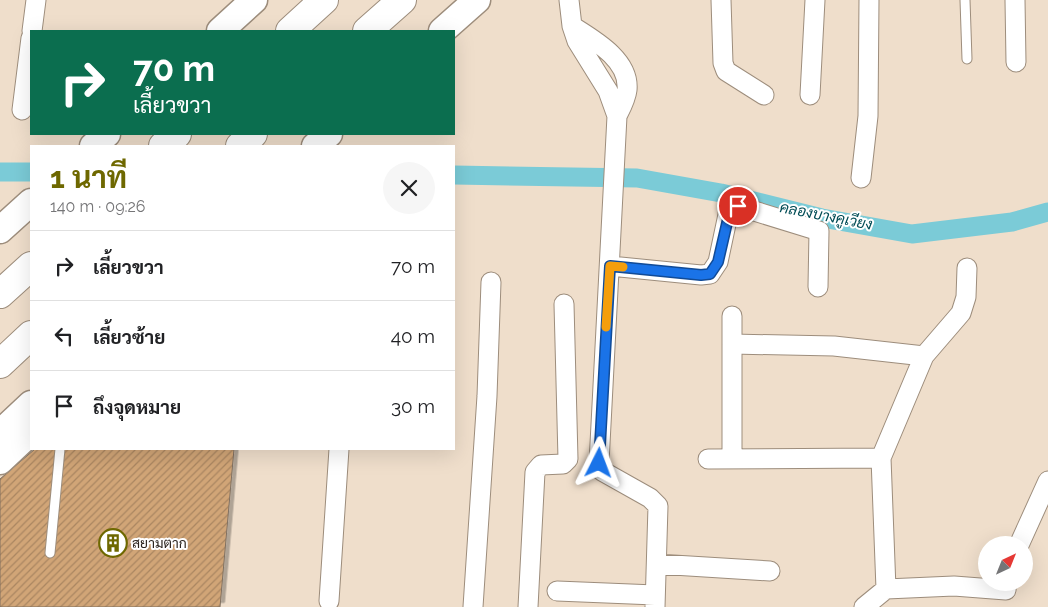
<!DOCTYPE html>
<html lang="th">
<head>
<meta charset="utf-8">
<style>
  body { margin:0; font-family:Raleway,Sarabun,sans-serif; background:#f6f6f6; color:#202124; height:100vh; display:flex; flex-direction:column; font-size:19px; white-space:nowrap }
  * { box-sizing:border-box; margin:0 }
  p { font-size:16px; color:#757577 }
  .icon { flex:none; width:28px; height:28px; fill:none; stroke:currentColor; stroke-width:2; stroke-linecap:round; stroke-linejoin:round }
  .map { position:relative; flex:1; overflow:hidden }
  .side { position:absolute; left:30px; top:145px; width:425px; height:305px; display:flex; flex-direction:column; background:#fff; border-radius:0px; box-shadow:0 5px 20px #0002 }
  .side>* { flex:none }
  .hud { position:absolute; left:30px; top:30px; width:425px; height:105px; border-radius:0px; box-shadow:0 5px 20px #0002; background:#0b6e4f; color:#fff; overflow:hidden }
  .needle { width:32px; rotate:43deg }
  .fabs { position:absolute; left:978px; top:536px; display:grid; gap:10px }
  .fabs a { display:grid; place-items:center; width:55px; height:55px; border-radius:50%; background:#fff; box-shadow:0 5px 20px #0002; font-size:25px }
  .pin { position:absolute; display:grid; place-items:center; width:42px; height:42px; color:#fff; margin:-21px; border:2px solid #fff; border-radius:50%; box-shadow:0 1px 5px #0007 }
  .me { position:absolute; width:55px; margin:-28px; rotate:3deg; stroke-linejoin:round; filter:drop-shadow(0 0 4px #0008) }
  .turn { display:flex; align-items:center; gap:18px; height:105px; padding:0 20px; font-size:22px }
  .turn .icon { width:65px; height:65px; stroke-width:2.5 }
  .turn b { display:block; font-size:35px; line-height:42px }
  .round { display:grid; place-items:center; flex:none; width:52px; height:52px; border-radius:26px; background:#f6f6f6 }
  .head { display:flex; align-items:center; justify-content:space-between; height:85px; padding:0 20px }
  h1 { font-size:30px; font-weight:700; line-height:38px; color:#6e6800 }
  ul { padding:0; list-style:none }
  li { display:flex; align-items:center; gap:15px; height:70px; padding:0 20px; border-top:1px solid #e0e0e0 }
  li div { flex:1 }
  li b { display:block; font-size:19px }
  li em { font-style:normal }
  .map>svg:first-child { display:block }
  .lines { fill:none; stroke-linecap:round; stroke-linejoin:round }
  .canal { stroke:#7bcbd7; stroke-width:19 }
  .building { fill:url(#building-hatch); stroke:#817161; filter:url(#shadow) }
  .lane-casing { stroke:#9d8d7c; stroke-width:11 }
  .street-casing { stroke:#9d8d7c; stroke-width:21 }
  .secondary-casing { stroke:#9d8d7c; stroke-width:29 }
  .highway-casing { stroke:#9d8d7c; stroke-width:30 }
  .lane { stroke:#fff; stroke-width:9 }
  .street { stroke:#fff; stroke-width:19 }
  .secondary { stroke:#fff; stroke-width:26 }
  .highway { stroke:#fff; stroke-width:28 }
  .route-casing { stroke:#114b97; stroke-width:12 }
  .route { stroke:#1a73e8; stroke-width:9 }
  .slow { stroke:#f59e0b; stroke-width:9 }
  .labels { text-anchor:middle; stroke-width:4; stroke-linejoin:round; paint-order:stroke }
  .poi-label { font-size:14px; fill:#2c251f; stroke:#fff; text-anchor:start }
  .water-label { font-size:15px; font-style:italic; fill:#004c55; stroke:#fff }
</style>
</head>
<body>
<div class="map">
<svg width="1048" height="607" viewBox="0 0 1048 607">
  <defs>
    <pattern id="building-hatch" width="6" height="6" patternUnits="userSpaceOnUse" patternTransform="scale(1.25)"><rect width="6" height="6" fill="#d1a577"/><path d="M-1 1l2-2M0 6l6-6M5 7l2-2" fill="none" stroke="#aa8661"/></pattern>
    <filter id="shadow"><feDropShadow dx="4.5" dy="-4.5" stdDeviation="0" flood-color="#0004"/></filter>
  </defs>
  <rect width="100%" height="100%" fill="#efdecb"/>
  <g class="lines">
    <!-- canal -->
    <path class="canal" d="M0 172H31
      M454 175 637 178 721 193 822 218 912 234 1012 222 1048 212"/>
  </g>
  <!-- building -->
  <path class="building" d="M35 449H234L220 607H0V479Z"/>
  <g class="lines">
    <defs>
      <path id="lane" d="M965 0 967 59
        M50 553 60 449"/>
      <path id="street" d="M569 0 572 26 577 41 608 91 617 116 599 463 602 471 650 498 658 506 655 607
        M721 0 723 63 726 71 764 95
        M1015 0 1016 62
        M572 26C594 40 630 60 627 90 626 99 621 108 617 116
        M32 31 36 0
        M810 95 815 0
        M22 110 31 38
        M861 178 868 116 869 0
        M610 266 701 275 710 274 718 262 729 210 738 206 819 231 818 287
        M732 344 834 346 924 356
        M732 458V316
        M708 459 881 458
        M1019 545 1048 481
        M657 564 770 571
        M886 589 881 458 924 356 961 313 966 297 967 268
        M557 591 655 595
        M329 601 339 449
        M473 607 487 396 491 282
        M528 607 535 472 541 465 563 464 568 459 564 304
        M864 607 886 589 954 586 1006 590 1007 582"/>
      <path id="secondary" d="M220 31 254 0
        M442 31 477 0
        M93 146 107 134
        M315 146 329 134
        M0 230 31 202
        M0 433 31 404
        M0 461 31 432"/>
      <path id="highway" d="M290 31 324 0
        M367 31 402 0
        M163 146 177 134
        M240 146 253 134
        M0 294 31 266
        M0 364 31 335"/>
    </defs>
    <!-- lane casing -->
    <use href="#lane" class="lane-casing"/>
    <!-- street casing -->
    <use href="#street" class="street-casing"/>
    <!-- secondary casing -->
    <use href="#secondary" class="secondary-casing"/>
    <!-- highway casing -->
    <use href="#highway" class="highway-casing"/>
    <!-- lane -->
    <use href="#lane" class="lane"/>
    <!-- street -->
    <use href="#street" class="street"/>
    <!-- secondary -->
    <use href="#secondary" class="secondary"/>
    <!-- highway -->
    <use href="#highway" class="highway"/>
  </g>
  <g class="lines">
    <defs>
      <path id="route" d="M599 463 610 266 701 275 710 274 718 262 730 210 738 206"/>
    </defs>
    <!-- route casing -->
    <use href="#route" class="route-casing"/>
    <!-- route -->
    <use href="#route" class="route"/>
    <!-- slow -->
    <path class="slow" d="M606 327 610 266 623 267"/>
  </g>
  <!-- icons -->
  <defs>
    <symbol id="building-ring" viewBox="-11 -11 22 22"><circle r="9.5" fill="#fff" stroke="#6e6800" stroke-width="1.5"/><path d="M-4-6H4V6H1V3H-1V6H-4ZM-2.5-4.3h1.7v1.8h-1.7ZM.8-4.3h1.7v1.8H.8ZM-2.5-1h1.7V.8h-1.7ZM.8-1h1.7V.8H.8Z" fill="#6e6800"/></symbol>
  </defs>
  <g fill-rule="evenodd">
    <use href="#building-ring" x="97" y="527" width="32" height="32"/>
  </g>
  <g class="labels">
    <!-- poi labels -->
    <g class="poi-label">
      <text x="132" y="548">สยามตาก</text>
    </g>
    <!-- water labels -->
    <g class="water-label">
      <text transform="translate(826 216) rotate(11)" y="5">คลองบางคูเวียง</text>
    </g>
  </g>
</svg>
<div class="fabs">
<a><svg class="needle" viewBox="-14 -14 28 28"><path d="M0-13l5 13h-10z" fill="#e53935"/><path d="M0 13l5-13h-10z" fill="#757577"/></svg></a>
</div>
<div class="pin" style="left:738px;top:206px;background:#d93025"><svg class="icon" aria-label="arrive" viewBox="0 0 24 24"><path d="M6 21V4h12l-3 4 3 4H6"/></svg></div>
<svg class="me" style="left:599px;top:463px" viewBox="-20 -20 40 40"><path d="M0-17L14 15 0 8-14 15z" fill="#1a73e8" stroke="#fff" stroke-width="4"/></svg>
<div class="hud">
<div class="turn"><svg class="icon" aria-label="right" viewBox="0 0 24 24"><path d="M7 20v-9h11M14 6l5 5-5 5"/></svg><div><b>70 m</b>เลี้ยวขวา</div></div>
</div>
<section class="side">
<div class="head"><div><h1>1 นาที</h1><p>140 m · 09:26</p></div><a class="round"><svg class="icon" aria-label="close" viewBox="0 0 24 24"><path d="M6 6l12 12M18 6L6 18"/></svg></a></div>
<ul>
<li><svg class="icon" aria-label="right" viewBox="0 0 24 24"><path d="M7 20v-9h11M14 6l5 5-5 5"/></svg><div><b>เลี้ยวขวา</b></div><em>70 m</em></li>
<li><svg class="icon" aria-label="left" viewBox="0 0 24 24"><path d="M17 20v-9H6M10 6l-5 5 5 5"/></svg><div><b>เลี้ยวซ้าย</b></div><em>40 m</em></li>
<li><svg class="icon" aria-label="arrive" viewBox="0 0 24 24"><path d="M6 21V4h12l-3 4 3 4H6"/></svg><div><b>ถึงจุดหมาย</b></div><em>30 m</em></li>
</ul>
</section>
</div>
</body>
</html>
